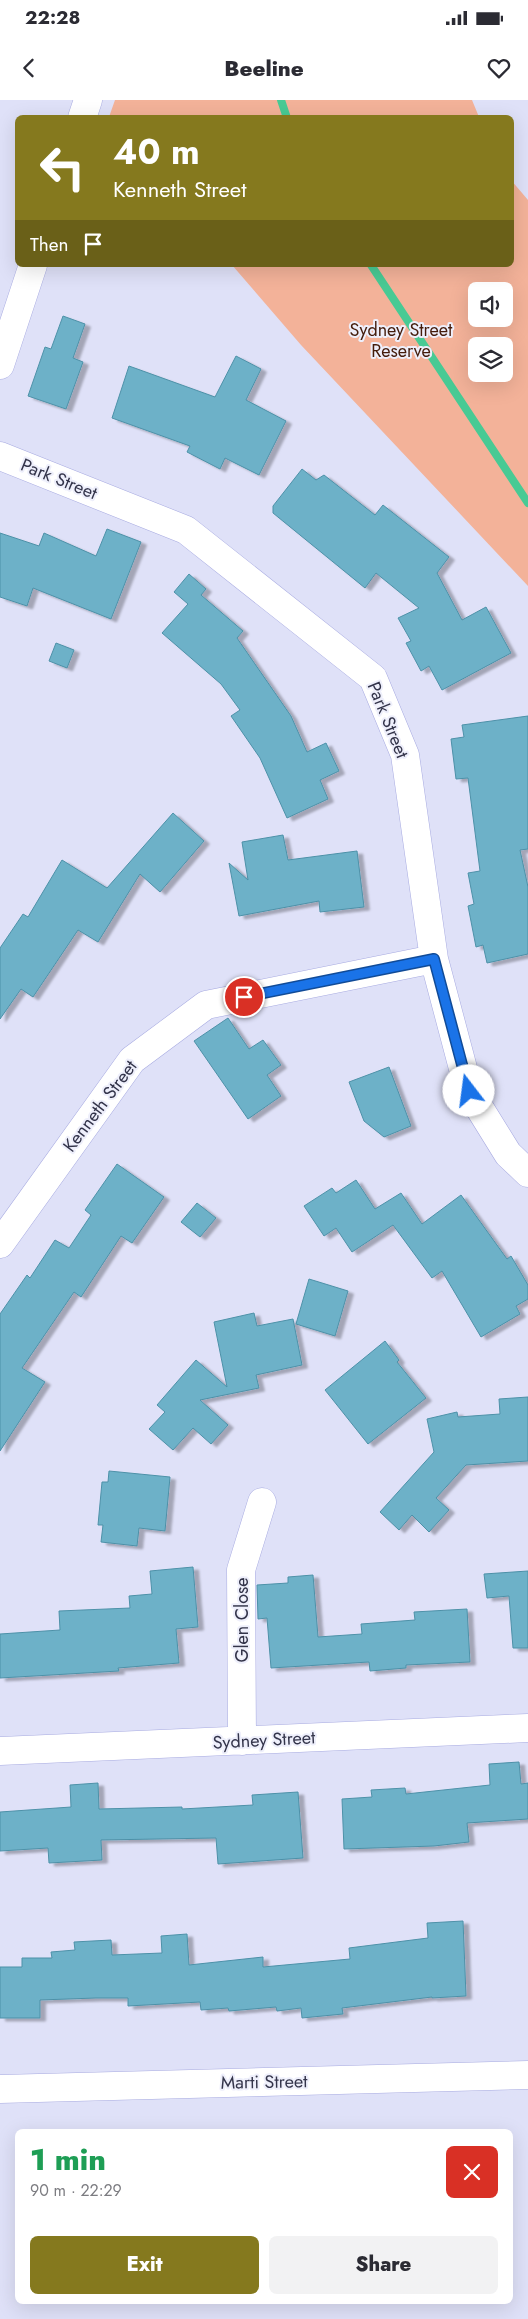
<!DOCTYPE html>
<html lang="en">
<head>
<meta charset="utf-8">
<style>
  body { margin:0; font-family:Jost,sans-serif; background:#f2f2f3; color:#2b2b33; height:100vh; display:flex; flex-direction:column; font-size:19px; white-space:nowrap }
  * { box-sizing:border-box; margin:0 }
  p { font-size:16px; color:#7c7c81 }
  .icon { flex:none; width:28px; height:28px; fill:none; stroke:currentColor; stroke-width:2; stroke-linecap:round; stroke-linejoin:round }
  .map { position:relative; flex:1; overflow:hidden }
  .sheet { position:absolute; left:15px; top:2029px; width:498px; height:175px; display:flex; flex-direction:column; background:#fff; border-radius:8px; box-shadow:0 5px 20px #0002 }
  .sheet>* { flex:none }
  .hud { position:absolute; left:15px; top:15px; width:499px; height:152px; border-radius:8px; box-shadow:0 5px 20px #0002; background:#85791e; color:#fff; overflow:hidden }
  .fabs { position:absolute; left:468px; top:182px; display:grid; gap:10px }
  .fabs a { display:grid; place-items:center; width:45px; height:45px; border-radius:8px; background:#fff; box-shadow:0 5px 20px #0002; font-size:25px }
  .pin { position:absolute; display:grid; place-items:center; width:42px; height:42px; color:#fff; margin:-21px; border:2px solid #fff; border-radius:50%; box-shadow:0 1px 5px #0007 }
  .me { position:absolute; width:55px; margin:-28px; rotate:345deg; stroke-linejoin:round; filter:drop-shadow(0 0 4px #0008) }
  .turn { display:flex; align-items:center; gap:18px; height:105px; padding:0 15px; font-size:22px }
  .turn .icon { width:65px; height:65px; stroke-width:2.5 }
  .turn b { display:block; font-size:35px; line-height:42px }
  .then { display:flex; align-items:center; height:48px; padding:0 15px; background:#0003; gap:10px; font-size:19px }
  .round { display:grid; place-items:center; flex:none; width:52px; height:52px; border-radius:8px; background:#f2f2f3 }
  .overview { display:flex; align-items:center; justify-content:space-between; height:85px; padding:0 15px }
  h1 { font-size:30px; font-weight:800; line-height:38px; color:#1e9e55 }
  .action { display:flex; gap:10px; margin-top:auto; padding:10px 15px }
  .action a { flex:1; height:58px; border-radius:8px; background:#85791e; color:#fff; font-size:20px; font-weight:800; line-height:58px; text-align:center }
  .action a+a { background:#f2f2f3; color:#2b2b33 }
  .status { display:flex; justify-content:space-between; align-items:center; height:35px; padding:0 25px; background:#fff; direction:ltr }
  .status svg { height:14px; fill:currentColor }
  header { display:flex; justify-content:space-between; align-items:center; height:65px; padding:0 15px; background:#fff; font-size:22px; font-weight:800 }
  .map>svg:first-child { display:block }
  .green { fill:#f3b299; fill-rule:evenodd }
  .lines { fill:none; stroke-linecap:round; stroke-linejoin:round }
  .stream { stroke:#48ca94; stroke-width:8 }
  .building { fill:#6db1c8; stroke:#4d91a8; filter:url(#shadow) }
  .minor-casing { stroke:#a8abe1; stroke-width:29 }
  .minor { stroke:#fff; stroke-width:28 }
  .route-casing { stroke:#114b97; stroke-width:12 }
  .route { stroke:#1a73e8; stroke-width:9 }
  .labels { text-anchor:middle; stroke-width:4; stroke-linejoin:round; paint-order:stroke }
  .park-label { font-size:18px; fill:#441c0b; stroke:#eeeffb }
  .street-label { font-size:18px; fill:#33344a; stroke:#eeeffb }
</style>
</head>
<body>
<div class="status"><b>22:28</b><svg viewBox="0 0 49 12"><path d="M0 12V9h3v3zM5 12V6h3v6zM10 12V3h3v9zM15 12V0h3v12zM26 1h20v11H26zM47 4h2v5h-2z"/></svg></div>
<header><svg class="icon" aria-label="back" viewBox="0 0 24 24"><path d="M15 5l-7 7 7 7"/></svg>Beeline<svg class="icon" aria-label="heart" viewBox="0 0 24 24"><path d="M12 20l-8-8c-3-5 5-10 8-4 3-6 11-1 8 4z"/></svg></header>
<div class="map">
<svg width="528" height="2219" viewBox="0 0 528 2219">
  <defs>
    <filter id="shadow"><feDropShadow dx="5.5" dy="3" stdDeviation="1" flood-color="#0004"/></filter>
  </defs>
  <rect width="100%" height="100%" fill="#dfe1f8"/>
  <!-- green -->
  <path class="green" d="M115 0H472L479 17H109Z
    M511 80 528 100V486L301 245 232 165H511ZM476 191H504V219H476ZM476 246H504V274H476Z"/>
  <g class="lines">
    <!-- stream -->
    <path class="stream" d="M281 0 287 18
      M371 165 528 403"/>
  </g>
  <!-- building -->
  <path class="building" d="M63 216 85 224 73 258 83 262 66 309 28 296 45 247 51 249Z
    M236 256 261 269 246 300 286 321 259 375 225 358 220 369 187 352 190 346 112 318 129 266 215 297Z
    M302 369 316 380 324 375 375 415 383 405 449 457 437 473 462 520 486 507 511 553 442 590 429 566 421 571 406 543 411 541 398 518 419 508 376 473 365 488 273 413V406Z
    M107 429 141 442 111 519 33 488 27 506 0 497V433L39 446 44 433 96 456Z
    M189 474 206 489 201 495 243 531 237 538 291 616 307 652 326 643 339 671 320 680 328 699 287 718 260 658 231 616 240 610 221 584 162 533 188 504 174 492Z
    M56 543 74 550 67 568 49 561Z
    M528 616V749L520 750 528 787V854L487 863 483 845 476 847 468 806 474 804 468 773 480 771 468 678 456 679 451 639 464 637 462 625Z
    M173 713 204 741 160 792 140 774 98 842 78 830 33 897 21 889 0 919V848L23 814 28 817 62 760 107 788Z
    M283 735 288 760 357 751 364 807 320 812 319 801 239 816 229 763 248 780 242 742Z
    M228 918 249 949 263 940 281 965 267 975 281 996 248 1019 194 941Z
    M389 967 411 1026 384 1037 364 1021 349 982Z
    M117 1064 164 1097 132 1143 121 1136 81 1197 74 1192 22 1268 45 1282 0 1351V1214L27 1175 30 1178 55 1140 69 1148 91 1115 85 1110Z
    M356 1080 375 1109 401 1093 422 1124 461 1095 507 1159 511 1156 528 1185V1199L516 1206 520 1214 481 1237 442 1171 432 1178 393 1125 352 1152 336 1128 324 1136 304 1106 332 1088 336 1093Z
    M197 1103 216 1118 200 1137 181 1122Z
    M309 1179 348 1191 335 1236 296 1224Z
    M254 1213 257 1226 293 1219 302 1265 256 1275 259 1288 200 1300 228 1325 211 1344 193 1328 173 1350 149 1329 165 1312 157 1305 196 1260 227 1287 214 1222Z
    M385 1241 399 1260 397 1262 426 1298 368 1344 325 1290Z
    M528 1297V1361L466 1365 436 1398 449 1410 429 1432 412 1415 399 1430 380 1412 434 1352 427 1319 457 1312 458 1317 500 1314 499 1299Z
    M109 1371 170 1377 165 1431 139 1428 137 1446 101 1442 103 1425H98L102 1382H108Z
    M193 1467 198 1527 176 1529 179 1563 118 1568 119 1571 0 1578V1534L60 1530 59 1511 130 1508 129 1496 152 1494 150 1471Z
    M528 1471V1548H513L509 1496 487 1498 484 1474Z
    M313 1475 318 1537 362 1534 361 1524 415 1520 414 1512 467 1509 470 1562 406 1565V1568L370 1571 369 1562 271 1568 267 1518 258 1519 257 1485 288 1483V1477Z
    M519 1662 521 1684 528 1683V1719L467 1723 469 1742 434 1746 344 1749 342 1699 372 1697 371 1690 405 1688 406 1694 490 1685 489 1664Z
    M98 1683 99 1709 182 1707V1709L253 1705 252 1695 298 1692 303 1758 218 1764 216 1738 101 1740 102 1760 49 1763 48 1748 0 1751V1712L71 1707 70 1685Z
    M463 1821 466 1896 432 1898V1897L342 1908 343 1914 302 1918 301 1908 277 1911 276 1907 229 1911 228 1908 201 1910 200 1902 128 1906V1898H96L40 1900V1918H0V1867H22V1858H52L51 1852 75 1850 74 1842 111 1840 112 1855 162 1853 161 1836 187 1834 189 1865 263 1857V1867L350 1859 349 1848 428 1838 427 1823Z"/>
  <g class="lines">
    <defs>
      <path id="minor" d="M82 18 88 0
        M0 265 33 165
        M0 356 186 430 373 578 405 655 434 859 469 991 508 1054 528 1073
        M0 1144 132 960 206 905 434 859
        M242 1641 241 1470 262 1402
        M0 1651 528 1628
        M0 1989 528 1975"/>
    </defs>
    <!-- minor casing -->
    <use href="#minor" class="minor-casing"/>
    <!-- minor -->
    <use href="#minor" class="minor"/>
  </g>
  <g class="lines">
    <defs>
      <path id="route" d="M244 897 434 859 469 991"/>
    </defs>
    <!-- route casing -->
    <use href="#route" class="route-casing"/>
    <!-- route -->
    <use href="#route" class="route"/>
  </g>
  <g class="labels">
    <!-- park labels -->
    <g class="park-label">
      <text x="401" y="236">Sydney Street<tspan x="401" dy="21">Reserve</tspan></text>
    </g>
    <!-- street labels -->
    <g class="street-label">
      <text transform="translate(59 379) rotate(22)" y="6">Park Street</text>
      <text transform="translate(388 620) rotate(68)" y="6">Park Street</text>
      <text transform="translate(100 1006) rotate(-53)" y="6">Kenneth Street</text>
      <text transform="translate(242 1520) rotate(-90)" y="6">Glen Close</text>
      <text transform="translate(264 1640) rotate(-3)" y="6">Sydney Street</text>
      <text transform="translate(264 1982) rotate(-1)" y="6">Marti Street</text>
    </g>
  </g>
</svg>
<div class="fabs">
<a><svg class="icon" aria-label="sound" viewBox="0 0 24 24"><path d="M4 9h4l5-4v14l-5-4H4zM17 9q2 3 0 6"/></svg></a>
<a><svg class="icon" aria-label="layers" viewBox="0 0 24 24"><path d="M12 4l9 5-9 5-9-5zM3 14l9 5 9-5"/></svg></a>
</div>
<div class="pin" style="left:244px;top:897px;background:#d93025"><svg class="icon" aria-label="arrive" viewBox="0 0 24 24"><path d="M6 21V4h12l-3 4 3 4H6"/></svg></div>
<svg class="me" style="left:469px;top:991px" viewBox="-20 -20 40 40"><circle r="19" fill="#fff"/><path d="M0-13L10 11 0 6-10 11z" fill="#1a73e8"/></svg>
<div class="hud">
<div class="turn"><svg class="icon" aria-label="left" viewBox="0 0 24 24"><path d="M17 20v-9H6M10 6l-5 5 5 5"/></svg><div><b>40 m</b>Kenneth Street</div></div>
<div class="then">Then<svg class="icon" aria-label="arrive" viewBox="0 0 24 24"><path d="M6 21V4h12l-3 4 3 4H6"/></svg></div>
</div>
<section class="sheet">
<div class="overview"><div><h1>1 min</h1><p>90 m · 22:29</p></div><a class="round" style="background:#d93025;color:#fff"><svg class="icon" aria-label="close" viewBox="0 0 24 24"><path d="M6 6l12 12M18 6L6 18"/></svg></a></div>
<div class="action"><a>Exit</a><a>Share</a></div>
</section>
</div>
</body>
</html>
